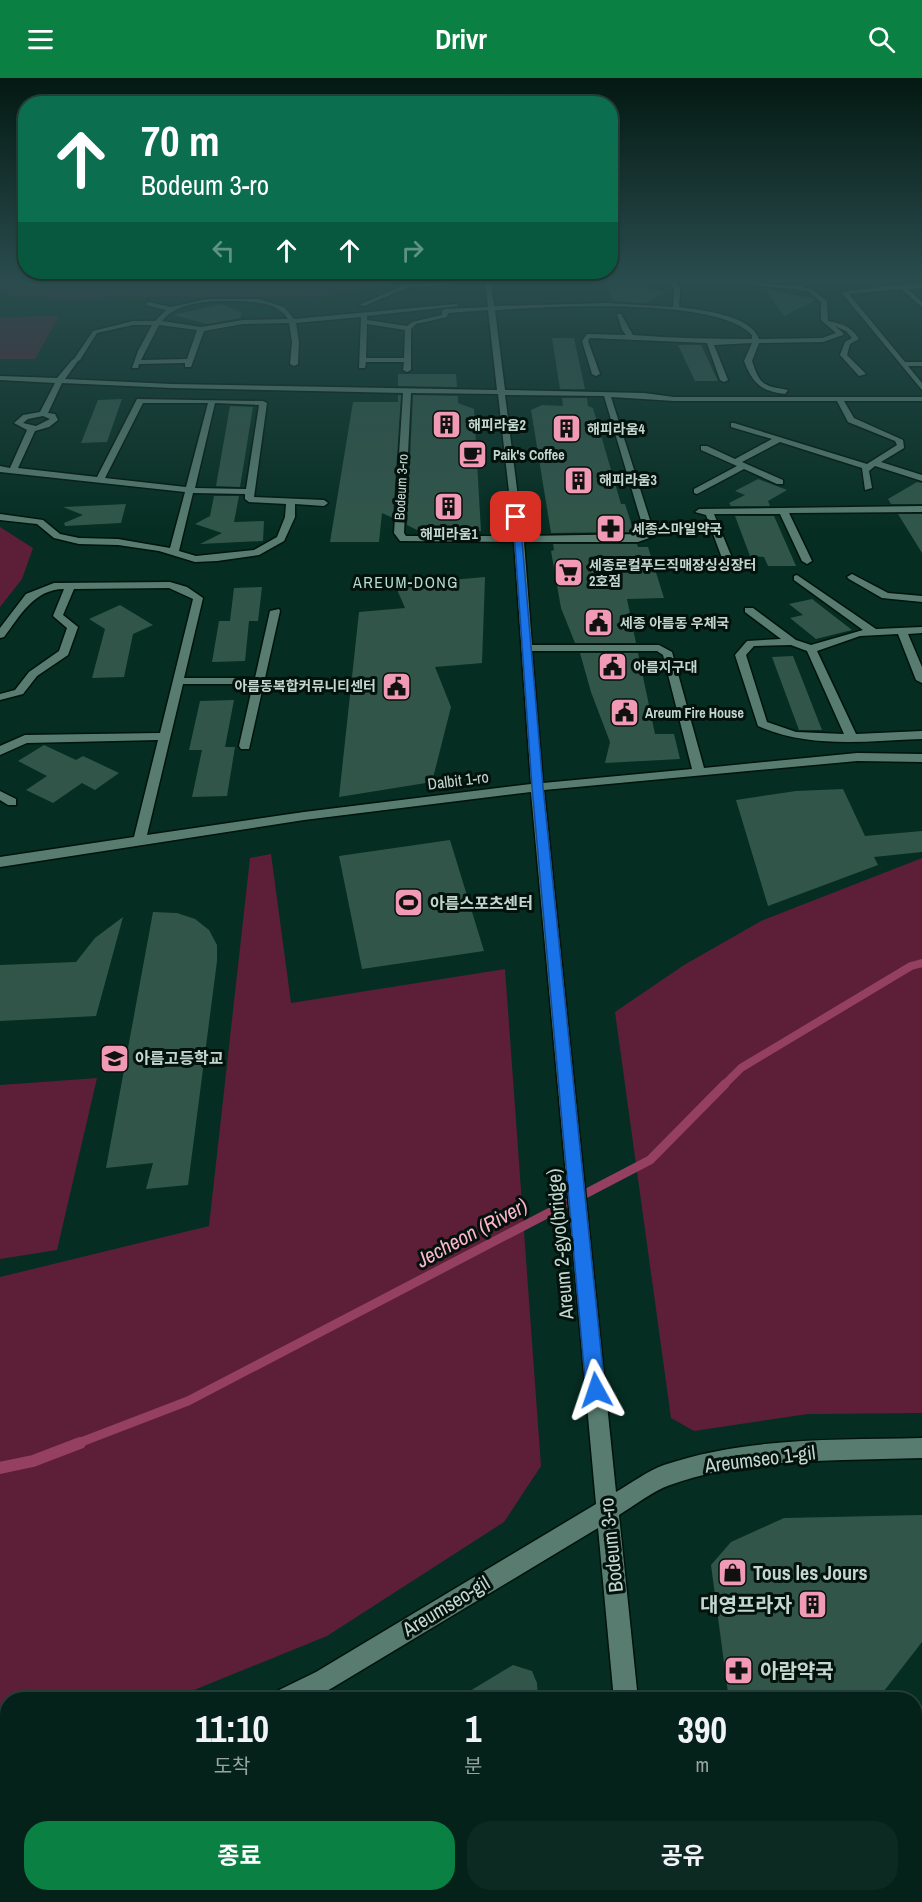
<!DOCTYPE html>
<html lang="ko">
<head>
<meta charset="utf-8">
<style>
  body { margin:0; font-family:"Archivo Narrow","Noto Sans KR",sans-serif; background:#0d2a22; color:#f1f3f6; height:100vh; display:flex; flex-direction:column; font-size:22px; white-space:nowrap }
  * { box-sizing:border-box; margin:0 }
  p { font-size:20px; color:#97a4a2 }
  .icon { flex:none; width:33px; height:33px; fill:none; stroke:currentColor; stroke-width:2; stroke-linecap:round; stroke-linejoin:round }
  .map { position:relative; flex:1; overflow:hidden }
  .drawer { position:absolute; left:0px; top:1614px; width:922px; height:210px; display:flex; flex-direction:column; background:#042219; border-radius:24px 24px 0 0; box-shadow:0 2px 4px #0004,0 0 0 2px #253f38 }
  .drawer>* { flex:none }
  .guide { position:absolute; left:18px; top:18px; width:600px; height:183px; border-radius:24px; box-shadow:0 2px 4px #0004,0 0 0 2px #253f38; background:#0b6e4f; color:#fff; overflow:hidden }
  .pin { position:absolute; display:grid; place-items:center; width:51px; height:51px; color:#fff; margin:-26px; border-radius:12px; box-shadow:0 3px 9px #0006 }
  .me { position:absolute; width:66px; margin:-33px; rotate:355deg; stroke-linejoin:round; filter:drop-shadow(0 0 4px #0008) }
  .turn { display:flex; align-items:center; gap:21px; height:126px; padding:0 24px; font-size:27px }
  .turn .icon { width:78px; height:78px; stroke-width:2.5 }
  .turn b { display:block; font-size:42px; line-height:51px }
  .lanes { display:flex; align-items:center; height:57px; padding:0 24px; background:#0003; justify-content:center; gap:30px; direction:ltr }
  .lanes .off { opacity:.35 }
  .eta { display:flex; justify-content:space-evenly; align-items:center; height:102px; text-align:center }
  .eta b { font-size:36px; font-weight:700; line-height:42px }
  .button { display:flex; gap:12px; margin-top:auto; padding:12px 24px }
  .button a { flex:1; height:69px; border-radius:24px; background:#0b8043; color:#fff; font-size:24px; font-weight:700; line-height:69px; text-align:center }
  .button a+a { background:#0d2a22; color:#f1f3f6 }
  header { display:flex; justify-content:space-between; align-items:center; height:78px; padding:0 24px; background:#0b8043; color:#fff; font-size:27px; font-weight:700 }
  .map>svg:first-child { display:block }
  .green { fill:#5d1f38 }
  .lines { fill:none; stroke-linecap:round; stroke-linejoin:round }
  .stream-far2 { stroke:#964061; stroke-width:8 }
  .stream-far1 { stroke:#964061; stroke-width:9 }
  .stream { stroke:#964061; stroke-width:12 }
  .building { fill:#315649 }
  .minor-casing { stroke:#00130c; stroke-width:3 }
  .minor { fill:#587d70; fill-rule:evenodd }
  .route { fill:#1a73e8; stroke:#114b97; stroke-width:1.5 }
  .labels { text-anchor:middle; stroke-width:6; stroke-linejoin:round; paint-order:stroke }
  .far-poi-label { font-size:14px; font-weight:bold; fill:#c3d7cf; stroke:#04120d; text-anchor:start }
  .far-street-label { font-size:14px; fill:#c3d7cf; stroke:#04120d }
  .far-quarter-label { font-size:16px; letter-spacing:1.5px; fill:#b4ddcd; stroke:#04120d }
  .street-label { font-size:16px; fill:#c3d7cf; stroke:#04120d }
  .poi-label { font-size:16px; font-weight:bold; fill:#c3d7cf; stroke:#04120d; text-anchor:start }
  .near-street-label { font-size:20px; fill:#c3d7cf; stroke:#04120d }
  .near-poi-label { font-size:20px; font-weight:bold; fill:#c3d7cf; stroke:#04120d; text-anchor:start }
  .near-water-label { font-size:21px; font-style:italic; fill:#feb4cb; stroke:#04120d }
</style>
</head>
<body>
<header><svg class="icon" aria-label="menu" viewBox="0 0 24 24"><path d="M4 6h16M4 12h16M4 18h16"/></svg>Drivr<svg class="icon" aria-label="search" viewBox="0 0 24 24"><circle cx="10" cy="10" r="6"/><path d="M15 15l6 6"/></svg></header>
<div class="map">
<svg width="922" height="1824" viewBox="0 0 922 1824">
  <rect width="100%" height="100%" fill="#052d21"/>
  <!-- green -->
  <path class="green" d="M0 202H431L404 203 325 218 220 220 173 218 67 223 0 216Z
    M59 238 35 281H0V239Z
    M0 449 33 470 22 501 0 529Z
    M271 776 291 925 505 891 541 1388 504 1444 327 1558 172 1621 8 1622 7 1685 0 1687V1199L209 1148 250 780Z
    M922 780V1335L808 1336 694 1353 671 1340 615 934 684 887 761 843Z
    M97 1000 57 1172 0 1181V1007Z"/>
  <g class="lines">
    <!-- stream-far2 -->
    <path class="stream-far2" d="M723 1008 741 990 911 888 922 885"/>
    <!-- stream-far1 -->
    <path class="stream-far1" d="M76 1366 188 1323 650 1082 725 1006"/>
    <!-- stream -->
    <path class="stream" d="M0 1390 33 1383 80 1365"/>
  </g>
  <!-- building -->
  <path class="building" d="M625 205 667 214 644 225 614 223 608 212Z
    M765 211 814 221 815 222 784 238Z
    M222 226 242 235 240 240 207 246 173 237Z
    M552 260H574L585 311H560Z
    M678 267H701L718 303H695Z
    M398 296H456L457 309 398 308Z
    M398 317H401L393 440 382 435 379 464H330L353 324H398Z
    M413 317 458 318V325L474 331 481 453 421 454 407 447Z
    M562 320H587L588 328 593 330 621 426H625L634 454 551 455 531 332 542 327 563 328Z
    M122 321 107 364 81 365 98 322Z
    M230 328 253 329 240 409 216 408Z
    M758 401 787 412 768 423 770 428H731L729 425 745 417 735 413Z
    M917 404 922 405V426H891L888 421Z
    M214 418H239L234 444 264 443 263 463 200 466 222 455 195 446 210 438Z
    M126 426 121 445 65 448 64 445 83 437 63 429Z
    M898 436H922V475Z
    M735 438H774L796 488H768L764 479 750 478Z
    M553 466H637L638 469H648L664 520 627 521 636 565H575L561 530 551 473 554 472Z
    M485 499 482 585 435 589 451 629 432 704 339 719 359 534 405 530 395 507Z
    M262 509 258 543H249L245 583 212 584 219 543H230L234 510Z
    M812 521 852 552 816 561 790 540 803 537 789 526Z
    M120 527 153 547 133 556 124 599 92 600 105 551 89 541Z
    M580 575H638L655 656H674L680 681 605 685 610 664 591 614Z
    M793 578 822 652H799L772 579Z
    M234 622 225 669H235L227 718 192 719 202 672H189L200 623Z
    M44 667 76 682 83 678 119 695 95 712 82 705 53 725 26 712 47 698 18 683Z
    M843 711 865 758 922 753V774L874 779 878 787 768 828 736 722 796 713Z
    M450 762 484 873 362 891 339 778Z
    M153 834 177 835 195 841 209 852 217 867V883L188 1107 146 1111 153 1085 106 1090Z
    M123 839 96 938 0 943V887L76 884 95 860Z
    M922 1437V1564L877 1622H729L711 1487 731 1464 784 1440Z
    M513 1587 532 1593 537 1605 538 1622H455Z"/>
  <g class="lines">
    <defs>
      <path id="minor" d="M485 202H491L494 228 607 225 673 229 674 211 671 206 674 202H680L677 206 680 211 679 229C701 232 751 237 759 261L822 260 836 255 821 242V224L808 213 710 202 800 208 812 211 827 223 828 243C842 246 851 248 859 261L850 266 847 277 866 296 859 298 840 277 845 264 852 260 846 253 835 248 843 255V257L823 264 759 265 752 283C760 307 763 308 788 312L785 316C761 313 753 306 744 283L752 265 714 267 728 302 724 304 720 302 707 265 590 260 588 263 600 296 596 298 592 296 582 263 587 256 626 257 622 252 617 236H621L633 257C673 260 713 261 752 261V257C716 218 548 229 495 232L505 312 644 315 674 319H922V323H844L854 340 903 362 904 370 881 384 922 397V403L875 388 869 393 872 410 865 412 862 390 780 364 742 384 783 402V406H777L744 391 697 416 694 415V411L737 388 701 372V368H707L735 381 772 361 731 349V345H734L867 386 897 367 895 363 848 344 837 323H674L611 319 655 458 638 464H524L532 567H659L672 574 704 690 857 675 922 676V684L857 683 544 712 616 1414C632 1405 647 1393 664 1387 746 1359 836 1362 922 1360V1380C839 1383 749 1379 670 1407 653 1413 635 1427 619 1437L638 1622H614L598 1450 332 1610 310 1622H271L275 1614 316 1594 596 1426 531 714 304 742 0 789V779L134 759 158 662 27 665 0 677V668L25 657 160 655 193 521 169 510 74 511 63 537 78 549 68 577 37 598 23 616 0 622V616L15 612 29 594 59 573 67 550 53 538 64 511C34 511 20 538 4 559L0 560V550L26 516 54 505 170 504 187 509 203 520 184 600H255L270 533 279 531 280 533 249 671H241L239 668 253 606H183L147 757 304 734 531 706 514 464 400 463 394 455 403 315 172 310 62 305 48 335 55 336 58 342 49 349 35 353 18 390 97 399 137 321 263 323 267 325 254 419 324 422 328 425 324 428 295 426V439L284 463 259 477 217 483 195 484 159 473 118 467 79 466 54 460 37 446 0 442V436L43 442 60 456 79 460 118 461 170 470 185 414 0 394V388L10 390 27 352 14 345 23 337 40 334 55 305 0 302V298L57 300 72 282 74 281 93 253 133 243H155L166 232 146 227 148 224 171 229 207 221H259L284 229 294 241 456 226 459 228 367 238V242L407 248 412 244 442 237V233L445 231 488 229ZM242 223C259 225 278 225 288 241L243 242 201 249 162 243C180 221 216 223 242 223ZM488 232 497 312 172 306 65 301 78 283 80 282 97 255 133 247H152L138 273 132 290H138L139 286 185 285V289H191L204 253 243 246 289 245 292 264 290 286 294 288 298 286 299 264 296 245 361 239 359 290H365L366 284H404L403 292 407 294 411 292V251L416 246 447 239 448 235ZM367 246 405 252 404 280H366ZM159 247 197 252 187 281 141 282ZM411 315 498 316 514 458H406L404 455ZM505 317 604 318 645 456 523 458ZM143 325H208L186 409 105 400ZM215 325 259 327 246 411 195 410ZM43 338 50 341 36 348 23 345 28 341ZM193 415 245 416V421L249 424 286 426 285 439 277 459 254 472 196 478 179 473ZM532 573H657L663 577 692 691 543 705Z
        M448 204 450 207 410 209 364 228 359 227 407 206Z
        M901 206H922V210L908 211 922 224V229L901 211 849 216 905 284H922V288H908L922 305V312L841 214Z
        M922 428V434L789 435 812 483 807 486 802 483 780 436H714L732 480 727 483 722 480 706 437 695 434 699 431Z
        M852 496 888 515 922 518V524L882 520 849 501 847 499Z
        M797 497 876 551 922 549V555L908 556 922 589V605L916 602 898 556 860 558 817 573 856 656 922 653V661C867 663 809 671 758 648L735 577 747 563 781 561 745 534V530H753L796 562 811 567 863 552 794 502V498ZM791 567 807 573 844 656 796 654 767 644 746 577 754 568Z
        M0 713 16 721V727H8L0 722Z
        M8 1731V1757L0 1759V1733Z
        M36 1816H62L60 1824H34Z
        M632 1816H658V1824H632Z"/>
    </defs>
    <!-- minor casing -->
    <use href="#minor" class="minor-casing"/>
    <!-- minor -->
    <use href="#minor" class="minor"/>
  </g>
  <!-- sky -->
  <linearGradient id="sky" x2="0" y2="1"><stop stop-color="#031912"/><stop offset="0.44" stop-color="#2a4c4e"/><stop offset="1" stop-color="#2a4c4e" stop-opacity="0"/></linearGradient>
  <rect width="922" height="458" fill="url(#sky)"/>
  <!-- route -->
  <path class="route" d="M513 438 520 439 543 709 605 1312 602 1319 596 1321 589 1319 586 1312 532 709Z"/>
  <!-- icons -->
  <defs>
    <symbol id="building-square" viewBox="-11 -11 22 22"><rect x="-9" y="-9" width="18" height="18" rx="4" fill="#f09ab6" stroke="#04120d"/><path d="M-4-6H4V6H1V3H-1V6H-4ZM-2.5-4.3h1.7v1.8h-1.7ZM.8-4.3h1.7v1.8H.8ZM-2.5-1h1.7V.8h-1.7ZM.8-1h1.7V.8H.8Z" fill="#111"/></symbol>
    <symbol id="cafe-square" viewBox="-11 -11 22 22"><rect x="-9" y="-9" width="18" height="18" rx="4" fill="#f09ab6" stroke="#04120d"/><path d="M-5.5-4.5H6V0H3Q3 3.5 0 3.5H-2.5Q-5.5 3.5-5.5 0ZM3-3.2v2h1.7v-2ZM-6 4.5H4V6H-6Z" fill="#111"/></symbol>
    <symbol id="pharmacy-square" viewBox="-11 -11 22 22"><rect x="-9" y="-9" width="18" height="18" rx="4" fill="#f09ab6" stroke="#04120d"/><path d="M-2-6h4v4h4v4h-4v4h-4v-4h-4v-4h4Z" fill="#111"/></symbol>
    <symbol id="supermarket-square" viewBox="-11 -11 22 22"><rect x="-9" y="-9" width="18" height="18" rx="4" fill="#f09ab6" stroke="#04120d"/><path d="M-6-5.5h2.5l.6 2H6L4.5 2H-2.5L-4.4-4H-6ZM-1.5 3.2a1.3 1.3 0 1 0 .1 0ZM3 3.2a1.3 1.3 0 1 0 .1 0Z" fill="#111"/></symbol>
    <symbol id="civic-square" viewBox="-11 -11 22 22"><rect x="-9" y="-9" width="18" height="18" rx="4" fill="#f09ab6" stroke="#04120d"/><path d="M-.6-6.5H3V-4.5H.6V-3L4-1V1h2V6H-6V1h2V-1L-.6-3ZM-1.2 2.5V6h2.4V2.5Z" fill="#111"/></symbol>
    <symbol id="stadium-square" viewBox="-11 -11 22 22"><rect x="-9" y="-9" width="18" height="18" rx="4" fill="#f09ab6" stroke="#04120d"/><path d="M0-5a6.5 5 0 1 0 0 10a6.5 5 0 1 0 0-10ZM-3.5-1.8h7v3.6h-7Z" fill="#111"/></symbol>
    <symbol id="school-square" viewBox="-11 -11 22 22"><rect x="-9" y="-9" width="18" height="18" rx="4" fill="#f09ab6" stroke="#04120d"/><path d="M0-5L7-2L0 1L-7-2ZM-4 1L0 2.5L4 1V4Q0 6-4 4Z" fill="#111"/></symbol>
    <symbol id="shop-square" viewBox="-11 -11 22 22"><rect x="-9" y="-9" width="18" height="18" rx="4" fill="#f09ab6" stroke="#04120d"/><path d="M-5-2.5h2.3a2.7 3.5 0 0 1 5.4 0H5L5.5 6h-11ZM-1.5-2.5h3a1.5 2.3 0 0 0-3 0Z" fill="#111"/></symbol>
  </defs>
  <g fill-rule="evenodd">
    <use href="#building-square" x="430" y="330" width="33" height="33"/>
    <use href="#building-square" x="550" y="334" width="33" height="33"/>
    <use href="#cafe-square" x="456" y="360" width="33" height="33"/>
    <use href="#building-square" x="562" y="386" width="33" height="33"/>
    <use href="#building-square" x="432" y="412" width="33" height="33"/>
    <use href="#pharmacy-square" x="594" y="434" width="33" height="33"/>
    <use href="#supermarket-square" x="552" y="478" width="33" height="33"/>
    <use href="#civic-square" x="582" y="528" width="33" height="33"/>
    <use href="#civic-square" x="596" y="572" width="33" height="33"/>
    <use href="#civic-square" x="380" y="592" width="33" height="33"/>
    <use href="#civic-square" x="608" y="618" width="33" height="33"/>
    <use href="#stadium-square" x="392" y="808" width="33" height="33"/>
    <use href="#school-square" x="98" y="964" width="33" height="33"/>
    <use href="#shop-square" x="716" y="1478" width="33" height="33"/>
    <use href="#building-square" x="796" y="1510" width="33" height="33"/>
    <use href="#pharmacy-square" x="722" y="1576" width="33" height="33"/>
  </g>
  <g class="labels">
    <!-- far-poi labels -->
    <g class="far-poi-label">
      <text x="468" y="352">해피라움2</text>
      <text x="587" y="356">해피라움4</text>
      <text x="493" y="382">Paik's Coffee</text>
      <text x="599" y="407">해피라움3</text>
      <text x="632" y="456">세종스마일약국</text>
      <text x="449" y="461" text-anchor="middle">해피라움1</text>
      <text x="589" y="492">세종로컬푸드직매장싱싱장터<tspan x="589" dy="16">2호점</tspan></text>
      <text x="620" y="550">세종 아름동 우체국</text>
      <text x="633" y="594">아름지구대</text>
      <text x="376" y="613" text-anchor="end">아름동복합커뮤니티센터</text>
      <text x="645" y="640">Areum Fire House</text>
    </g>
    <!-- far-street labels -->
    <g class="far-street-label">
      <text transform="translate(401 409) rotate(-87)" y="5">Bodeum 3-ro</text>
    </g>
    <!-- far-quarter labels -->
    <g class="far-quarter-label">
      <text x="406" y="510">AREUM-DONG</text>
    </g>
    <!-- street labels -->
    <g class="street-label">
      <text transform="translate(458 702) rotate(-7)" y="6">Dalbit 1-ro</text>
    </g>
    <!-- poi labels -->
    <g class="poi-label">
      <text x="430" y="831">아름스포츠센터</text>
      <text x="135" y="986">아름고등학교</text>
    </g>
    <!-- near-street labels -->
    <g class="near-street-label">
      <text transform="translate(560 1166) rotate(-95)" y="7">Areum 2-gyo(bridge)</text>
      <text transform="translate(760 1381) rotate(-7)" y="7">Areumseo 1-gil</text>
      <text transform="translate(611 1467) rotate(-96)" y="7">Bodeum 3-ro</text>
      <text transform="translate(446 1528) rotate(-31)" y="7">Areumseo-gil</text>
    </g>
    <!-- near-poi labels -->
    <g class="near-poi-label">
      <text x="753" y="1502">Tous les Jours</text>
      <text x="792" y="1534" text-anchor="end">대영프라자</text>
      <text x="760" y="1600">아람약국</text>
    </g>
    <!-- near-water labels -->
    <g class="near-water-label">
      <text transform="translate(472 1155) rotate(-28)" y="7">Jecheon (River)</text>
    </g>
  </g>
</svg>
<div class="pin" style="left:516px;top:439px;background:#d93025"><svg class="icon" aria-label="arrive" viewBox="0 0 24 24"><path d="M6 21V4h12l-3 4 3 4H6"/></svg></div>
<svg class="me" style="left:596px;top:1312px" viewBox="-20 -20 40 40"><path d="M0-17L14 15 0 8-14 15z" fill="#1a73e8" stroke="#fff" stroke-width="4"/></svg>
<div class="guide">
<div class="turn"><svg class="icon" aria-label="ahead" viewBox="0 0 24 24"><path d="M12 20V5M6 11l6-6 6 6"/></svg><div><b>70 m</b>Bodeum 3-ro</div></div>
<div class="lanes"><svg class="icon off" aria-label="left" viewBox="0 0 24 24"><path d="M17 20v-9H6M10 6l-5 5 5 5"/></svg><svg class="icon" aria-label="ahead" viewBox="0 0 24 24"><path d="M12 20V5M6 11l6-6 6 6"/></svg><svg class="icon" aria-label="ahead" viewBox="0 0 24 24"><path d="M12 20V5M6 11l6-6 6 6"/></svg><svg class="icon off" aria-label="right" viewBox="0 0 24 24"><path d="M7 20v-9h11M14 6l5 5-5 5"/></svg></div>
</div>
<section class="drawer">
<div class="eta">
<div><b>11:10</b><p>도착</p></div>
<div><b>1</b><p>분</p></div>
<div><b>390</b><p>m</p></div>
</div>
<div class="button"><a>종료</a><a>공유</a></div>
</section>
</div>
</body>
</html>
